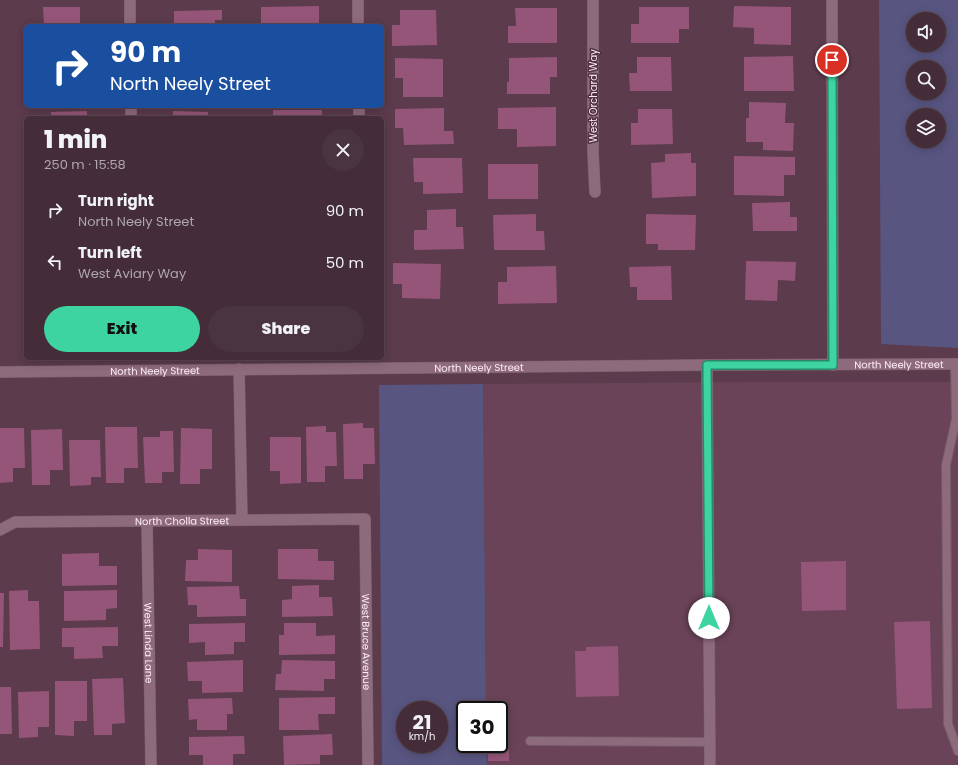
<!DOCTYPE html>
<html lang="en">
<head>
<meta charset="utf-8">
<style>
  body { margin:0; font-family:Poppins,sans-serif; background:#4b3441; color:#f1f3f6; height:100vh; display:flex; flex-direction:column; font-size:15px; white-space:nowrap }
  * { box-sizing:border-box; margin:0 }
  p { font-size:13px; color:#afa7ae }
  .icon { flex:none; width:22px; height:22px; fill:none; stroke:currentColor; stroke-width:2; stroke-linecap:round; stroke-linejoin:round }
  .map { position:relative; flex:1; overflow:hidden }
  .panel { position:absolute; left:24px; top:116px; width:360px; height:244px; display:flex; flex-direction:column; background:#442c39; border-radius:6px; box-shadow:0 2px 10px #0003,0 0 0 1px #5c4853 }
  .panel>* { flex:none }
  .hud { position:absolute; left:24px; top:24px; width:360px; height:84px; border-radius:6px; box-shadow:0 2px 10px #0003,0 0 0 1px #5c4853; background:#1a4fa0; color:#fff; overflow:hidden }
  .tools { position:absolute; left:906px; top:12px; display:grid; gap:8px }
  .tools a { display:grid; place-items:center; width:40px; height:40px; border-radius:50%; background:#442c39; box-shadow:0 2px 10px #0003,0 0 0 1px #5c4853; font-size:20px }
  .speed { position:absolute; left:396px; top:701px; display:flex; gap:8px; font-size:20px; font-weight:700; text-align:center }
  .speed>* { display:grid; place-content:center; width:52px; height:52px; border-radius:50%; background:#442c39; box-shadow:0 2px 10px #0003,0 0 0 1px #5c4853; line-height:1 }
  .speed small { font-size:10px; font-weight:400 }
  .speed .limit { border:2px solid #111; border-radius:6px; background:#fff; color:#111 }
  .pin { position:absolute; display:grid; place-items:center; width:34px; height:34px; color:#fff; margin:-17px; border:2px solid #fff; border-radius:50%; box-shadow:0 1px 4px #0007 }
  .me { position:absolute; width:44px; margin:-22px; rotate:0deg; stroke-linejoin:round; filter:drop-shadow(0 0 3px #0008) }
  .turn { display:flex; align-items:center; gap:14px; height:84px; padding:0 20px; font-size:18px }
  .turn .icon { width:52px; height:52px; stroke-width:2.5 }
  .turn b { display:block; font-size:28px; line-height:34px }
  .round { display:grid; place-items:center; flex:none; width:42px; height:42px; border-radius:21px; background:#4b3441 }
  .headline { display:flex; align-items:center; justify-content:space-between; height:68px; padding:0 20px }
  h1 { font-size:24px; font-weight:800; line-height:30px }
  .action { display:flex; gap:8px; margin-top:auto; padding:8px 20px }
  .action a { flex:1; height:46px; border-radius:24px; background:#3ed4a2; color:#111; font-size:16px; font-weight:800; line-height:46px; text-align:center }
  .action a+a { background:#4b3441; color:#f1f3f6 }
  ul { padding:0; list-style:none }
  li { display:flex; align-items:center; gap:12px; height:52px; padding:0 20px }
  li div { flex:1 }
  li b { display:block; font-size:15px }
  li em { font-style:normal }
  .map>svg:first-child { display:block }
  .built { fill:#6a4358 }
  .green { fill:#585581; fill-rule:evenodd }
  .building { fill:#955579 }
  .lines { fill:none; stroke-linecap:round; stroke-linejoin:round }
  .service-casing { stroke:#745a69; stroke-width:10 }
  .minor-casing { stroke:#745a69; stroke-width:12 }
  .tertiary-casing { stroke:#745a69; stroke-width:12 }
  .service { stroke:#8d6a7c; stroke-width:8 }
  .minor { stroke:#8d6a7c; stroke-width:11 }
  .tertiary { stroke:#8d6a7c; stroke-width:11 }
  .route-casing { stroke:#288a69; stroke-width:10 }
  .route { stroke:#3ed4a2; stroke-width:7 }
  .labels { text-anchor:middle; stroke-width:3; stroke-linejoin:round; paint-order:stroke }
  .street-label { font-size:10px; fill:#feedf6; stroke:#503041 }
</style>
</head>
<body>
<div class="map">
<svg width="958" height="765" viewBox="0 0 958 765">
  <rect width="100%" height="100%" fill="#5b3b4c"/>
  <!-- built -->
  <path class="built" d="M755 382H958V765H487L486 744H499V710H486L483 384Z"/>
  <!-- green -->
  <path class="green" d="M879 0H958V348L881 344ZM913 19H939V45H913ZM913 67H939V93H913ZM913 115H939V141H913Z
    M483 384 486 710H465V744H486L487 765H382L379 385ZM405 710H439V744H405Z"/>
  <!-- building -->
  <path class="building" d="M319 6V26H261V7Z
    M734 6 791 7V45L754 44V28L733 27Z
    M43 7H80V26H44Z
    M639 7H689V29H679V43H631V24H639Z
    M515 8H557V43H508V26H516Z
    M222 10V20H215V26H174V11Z
    M400 10H436L437 45 392 46V25H400Z
    M793 56 794 91H744V57Z
    M557 57V77H550V94H507V82H509V58Z
    M637 57H671L672 91H630L629 73H637Z
    M395 58 443 59V97H403V78H395Z
    M749 102 786 103 785 123H794L793 151 763 150V142H746V118H749Z
    M556 107V146L517 147V129H498V108Z
    M444 108V131H453L454 144 404 145 403 128H395V109Z
    M638 109H672L673 144 631 145V123H638Z
    M273 110H322V118H273Z
    M87 111V118H51V112Z
    M173 111 208 112V118H173Z
    M691 153V163H696V196L652 198 651 163 665 162V154Z
    M734 156 795 157V175H784V196L734 195Z
    M413 158H462L463 193 423 194V182H414Z
    M488 164H538V199H488Z
    M790 202V217H797V231H753L752 203Z
    M456 209V227H463L464 249 414 250V230H427V210Z
    M536 214V231H544L545 250H494L493 215Z
    M646 214 696 215 695 250H658V244H646Z
    M746 261 796 262 795 281 778 280 777 301 745 300Z
    M393 263 441 264 440 299 402 298V284H393Z
    M556 266 557 303 498 304V282H507V267Z
    M671 266 672 300H637V287H630L629 267Z
    M363 423V428H374L375 464H363V479H344L343 424Z
    M326 426V432H336L337 466H325V482H307L306 427Z
    M105 427H137L138 468H124V483H106Z
    M0 428H24L25 468H13V482L0 483Z
    M181 428 212 429V469H200V484H180Z
    M62 429 63 470H50V485H32L31 430Z
    M160 431H173L174 472H162V483H145L143 437H160Z
    M270 437H301V483L280 484V471H270Z
    M69 440H100L101 477H91V485L70 486Z
    M198 549 232 550V582L185 581 186 560H198Z
    M278 549H318V561H334V580L278 579Z
    M99 553V566H117V585L62 586V554Z
    M846 561V610L802 611 801 562Z
    M319 585V597H332L333 616 282 617V600L292 599V586Z
    M239 586 240 599H246V616L197 617V605H188L187 587Z
    M28 590V601H39L40 649 10 650 9 591Z
    M117 590V608L106 609V620L64 621V591Z
    M0 593H4L3 647H0Z
    M930 621 932 708 897 709 894 622Z
    M245 623V642H234V654L205 655V642L189 643V624Z
    M284 623H316V636L335 635V654L279 655V635H284Z
    M118 627V646H102L103 658 74 659V647H62V628Z
    M618 646 619 696 576 697 575 651H586V647Z
    M243 660V692L202 693V681H188L187 662Z
    M282 660 335 661V679H324V691L275 690 276 674H281Z
    M123 678 125 723 112 724V735H94L92 679Z
    M55 681H87V721H74V736L55 735Z
    M0 687H11L12 734H0Z
    M49 691V727H38V737L19 738 18 692Z
    M335 697V714H318L319 730H279V698Z
    M232 698 233 714H227V730H197V719L189 720 188 699Z
    M499 714H509V761H488V744H499Z
    M332 734 333 755H320V764L284 765 283 736Z
    M244 736 245 754H233V765H203V755H189V737Z"/>
  <g class="lines">
    <defs>
      <path id="service" d="M955 364 956 419 946 465 948 724 958 751
        M530 741 710 742"/>
      <g id="minor">
        <path d="M130 0V26"/>
        <path d="M358 0V26"/>
        <path d="M593 0V152L595 192"/>
        <path d="M832 0 833 365"/>
        <path d="M131 106V118"/>
        <path d="M359 106V118"/>
        <path d="M707 365 710 765"/>
        <path d="M239 369 242 520"/>
        <path id="s1" d="M147 522 151 765"/>
        <path id="s2" d="M0 530 15 522 365 519 368 765"/>
      </g>
      <g id="tertiary">
        <path id="s3" d="M0 372 707 365 958 364"/>
      </g>
    </defs>
    <!-- service casing -->
    <use href="#service" class="service-casing"/>
    <!-- minor casing -->
    <use href="#minor" class="minor-casing"/>
    <!-- tertiary casing -->
    <use href="#tertiary" class="tertiary-casing"/>
    <!-- service -->
    <use href="#service" class="service"/>
    <!-- minor -->
    <use href="#minor" class="minor"/>
    <!-- tertiary -->
    <use href="#tertiary" class="tertiary"/>
  </g>
  <g class="lines">
    <defs>
      <path id="route" d="M709 618 707 365H833L832 60"/>
    </defs>
    <!-- route casing -->
    <use href="#route" class="route-casing"/>
    <!-- route -->
    <use href="#route" class="route"/>
  </g>
  <g class="labels">
    <!-- street labels -->
    <g class="street-label">
      <text transform="translate(593 96) rotate(-90)" y="4">West Orchard Way</text>
      <text dy="4" stroke="none"><textPath href="#s3" startOffset="899">North Neely Street</textPath></text>
      <text dy="4" stroke="none"><textPath href="#s3" startOffset="479">North Neely Street</textPath></text>
      <text dy="4" stroke="none"><textPath href="#s3" startOffset="155">North Neely Street</textPath></text>
      <text dy="4" stroke="none"><textPath href="#s2" startOffset="184">North Cholla Street</textPath></text>
      <text dy="4" stroke="none"><textPath href="#s2" startOffset="490">West Bruce Avenue</textPath></text>
      <text dy="4" stroke="none"><textPath href="#s1" startOffset="121">West Linda Lane</textPath></text>
    </g>
  </g>
</svg>
<div class="tools">
<a><svg class="icon" aria-label="sound" viewBox="0 0 24 24"><path d="M4 9h4l5-4v14l-5-4H4zM17 9q2 3 0 6"/></svg></a>
<a><svg class="icon" aria-label="search" viewBox="0 0 24 24"><circle cx="10" cy="10" r="6"/><path d="M15 15l6 6"/></svg></a>
<a><svg class="icon" aria-label="layers" viewBox="0 0 24 24"><path d="M12 4l9 5-9 5-9-5zM3 14l9 5 9-5"/></svg></a>
</div>
<div class="speed"><div>21<small>km/h</small></div><div class="limit">30</div></div>
<div class="pin" style="left:832px;top:60px;background:#d93025"><svg class="icon" aria-label="arrive" viewBox="0 0 24 24"><path d="M6 21V4h12l-3 4 3 4H6"/></svg></div>
<svg class="me" style="left:709px;top:618px" viewBox="-20 -20 40 40"><circle r="19" fill="#fff"/><path d="M0-13L10 11 0 6-10 11z" fill="#3ed4a2"/></svg>
<div class="hud">
<div class="turn"><svg class="icon" aria-label="right" viewBox="0 0 24 24"><path d="M7 20v-9h11M14 6l5 5-5 5"/></svg><div><b>90 m</b>North Neely Street</div></div>
</div>
<section class="panel">
<div class="headline"><div><h1>1 min</h1><p>250 m · 15:58</p></div><a class="round"><svg class="icon" aria-label="close" viewBox="0 0 24 24"><path d="M6 6l12 12M18 6L6 18"/></svg></a></div>
<ul>
<li><svg class="icon" aria-label="right" viewBox="0 0 24 24"><path d="M7 20v-9h11M14 6l5 5-5 5"/></svg><div><b>Turn right</b><p>North Neely Street</p></div><em>90 m</em></li>
<li><svg class="icon" aria-label="left" viewBox="0 0 24 24"><path d="M17 20v-9H6M10 6l-5 5 5 5"/></svg><div><b>Turn left</b><p>West Aviary Way</p></div><em>50 m</em></li>
</ul>
<div class="action"><a>Exit</a><a>Share</a></div>
</section>
</div>
</body>
</html>
